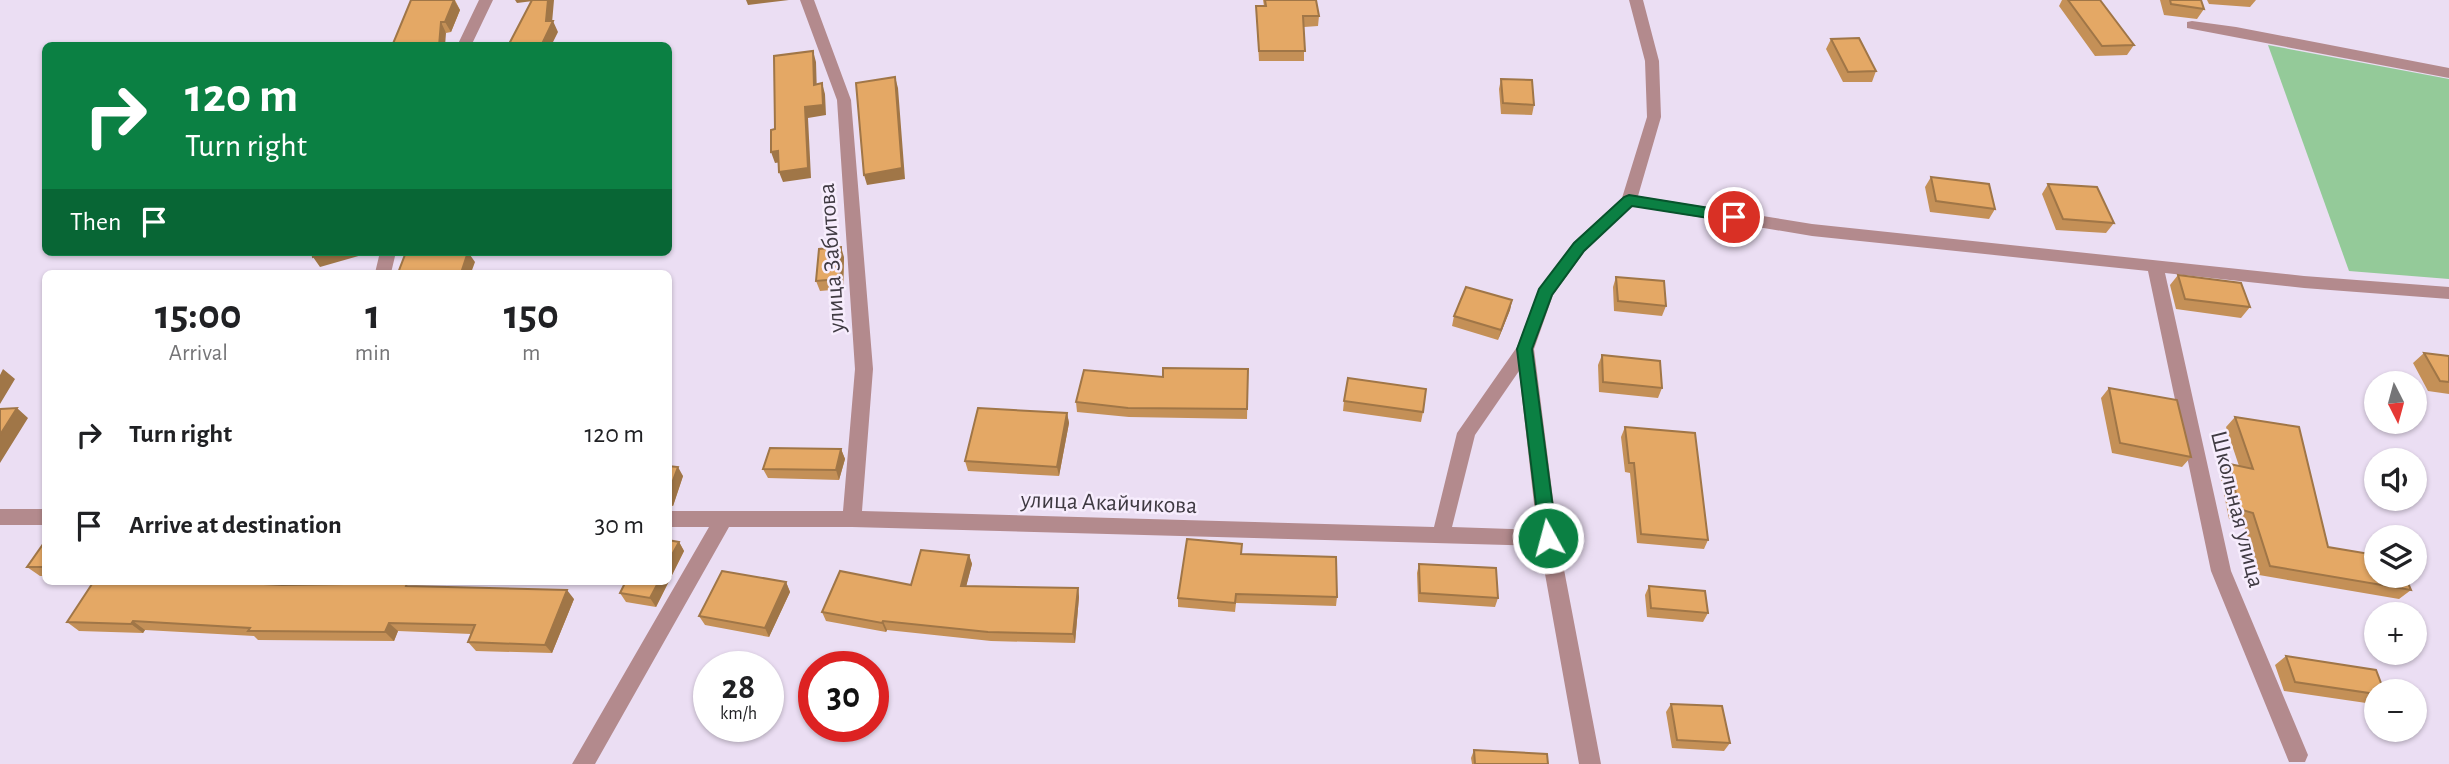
<!DOCTYPE html>
<html lang="en">
<head>
<meta charset="utf-8">
<style>
  body { margin:0; font-family:"Alegreya Sans",sans-serif; background:#f6f6f6; color:#202124; height:100vh; display:flex; flex-direction:column; font-size:26px; white-space:nowrap }
  * { box-sizing:border-box; margin:0 }
  p { font-size:23px; color:#757577 }
  .icon { flex:none; width:38px; height:38px; fill:none; stroke:currentColor; stroke-width:2; stroke-linecap:round; stroke-linejoin:round }
  .map { position:relative; flex:1; overflow:hidden }
  .details { position:absolute; left:42px; top:270px; width:630px; height:315px; display:flex; flex-direction:column; background:#fff; border-radius:10px; box-shadow:0 2px 5px #0004 }
  .details>* { flex:none }
  .guide { position:absolute; left:42px; top:42px; width:630px; height:214px; border-radius:10px; box-shadow:0 2px 5px #0004; background:#0b8043; color:#fff; overflow:hidden }
  .needle { width:46px; rotate:174deg }
  .tools { position:absolute; left:2364px; top:371px; display:grid; gap:14px }
  .tools a { display:grid; place-items:center; width:63px; height:63px; border-radius:50%; background:#fff; box-shadow:0 2px 5px #0004; font-size:35px }
  .speed { position:absolute; left:693px; top:651px; display:flex; gap:14px; font-size:35px; font-weight:700; text-align:center }
  .speed>* { display:grid; place-content:center; width:91px; height:91px; border-radius:50%; background:#fff; box-shadow:0 2px 5px #0004; line-height:1 }
  .speed small { font-size:18px; font-weight:400 }
  .speed .limit { border:10px solid #d22; background:#fff; color:#111 }
  .pin { position:absolute; display:grid; place-items:center; width:60px; height:60px; color:#fff; margin:-30px; border:4px solid #fff; border-radius:50%; box-shadow:0 2px 7px #0007 }
  .me { position:absolute; width:77px; margin:-38px; rotate:353deg; stroke-linejoin:round; filter:drop-shadow(0 0 5px #0008) }
  .turn { display:flex; align-items:center; gap:24px; height:147px; padding:0 28px; font-size:32px }
  .turn .icon { width:91px; height:91px; stroke-width:2.5 }
  .turn b { display:block; font-size:49px; line-height:60px }
  .then { display:flex; align-items:center; height:66px; padding:0 28px; background:#0003; gap:14px; font-size:26px }
  .eta { display:flex; justify-content:space-evenly; align-items:center; height:119px; text-align:center }
  .eta b { font-size:42px; font-weight:600; line-height:49px }
  ul { padding:0; list-style:none }
  li { display:flex; align-items:center; gap:21px; height:91px; padding:0 28px }
  li div { flex:1 }
  li b { display:block; font-size:26px }
  li em { font-style:normal }
  .map>svg:first-child { display:block }
  .green { fill:#94ca99 }
  .lines { fill:none; stroke-linecap:round; stroke-linejoin:round }
  .minor { fill:#b38a8d; fill-rule:evenodd }
  .wall { fill:#c49057 }
  .shaded-wall { fill:#a07647 }
  .building { fill:#e4a865; stroke:#a07647; stroke-width:2 }
  .route { fill:#0b8043; stroke:#07532c; stroke-width:2 }
  .labels { text-anchor:middle; stroke-width:5; stroke-linejoin:round; paint-order:stroke }
  .street-label { font-size:24px; fill:#3f3a42; stroke:#f7edfd }
</style>
</head>
<body>
<div class="map">
<svg width="2449" height="764" viewBox="0 0 2449 764">
  <rect width="100%" height="100%" fill="#ebdef3"/>
  <!-- green -->
  <path class="green" d="M2268 45 2449 79V279L2349 271Z"/>
  <g class="lines">
    <!-- minor -->
    <path class="minor" d="M479 0H493L471 46H457Z
      M800 0H814L851 100 873 369 862 511 1434 527 1457 433 1517 347 1539 289 1573 243 1622 198 1647 117 1645 61 1629 0H1643L1659 61 1661 117 1638 196 1812 224 2304 276 2449 287V299L2304 288 2165 273 2231 571 2308 755 2305 762H2289L2211 571 2148 271 1812 236 1632 206 1585 251 1553 295 1534 349 1558 538 1601 764H1579L1540 546 852 527H729L595 764H572L709 527H668V511H843L855 369 837 100ZM1519 371 1537 530 1452 527 1475 435Z
      M2192 21 2236 27 2449 68V78L2187 28V22Z
      M380 252H396L391 273H375Z
      M0 509H46V525H0Z"/>
  </g>
  <!-- wall -->
  <path class="wall" d="M411 0H455L460 10 451 32 446 33Z
    M1263 0H1316L1319 16 1318 26 1304 27V61H1259L1256 6H1264Z
    M2062 0H2100L2134 45 2127 55 2095 56 2059 6Z
    M2160 0H2201L2204 9 2197 19 2164 15Z
    M2207 0H2256L2250 7 2209 4Z
    M1831 39 1876 71 1872 82H1843L1826 49Z
    M1501 79 1534 105 1532 115 1501 114 1499 89Z
    M1931 177 1995 209 1989 219 1930 212 1925 187Z
    M2048 184 2114 223 2106 233 2056 230 2042 194Z
    M844 257 843 289 820 291 816 281Z
    M2178 275 2250 307 2241 318 2176 309 2170 285Z
    M1616 277 1666 306 1662 316 1614 311 1613 287Z
    M1512 300 1510 310 1498 340 1452 326 1454 316Z
    M2424 353 2449 356V394L2428 391 2413 363Z
    M1602 355 1662 388 1658 398 1599 392 1598 365Z
    M1248 369 1247 419 1129 417 1077 412 1076 402 1163 377Z
    M2109 388 2191 457 2182 467 2112 453 2101 398Z
    M1344 401 1423 412 1421 422 1343 411Z
    M1067 413 1069 423 1059 476 968 471 965 461Z
    M2235 417 2328 547 2411 590 2399 599 2259 575 2243 522 2229 519 2220 474 2230 464 2239 466 2226 427Z
    M1625 427 1708 540 1704 549 1637 543 1630 473 1625 472 1621 437Z
    M841 449 845 459 839 480 768 478 763 469Z
    M668 466 683 476 673 506H668Z
    M46 540V576H40L27 567Z
    M679 542 684 551 656 607 626 602 620 593Z
    M1242 554 1337 597 1336 606 1236 603 1235 612 1178 607V598Z
    M969 555 972 564 966 586 1078 588 1079 597 1075 643 991 641 887 630 886 632 826 621 822 612 911 585Z
    M1419 564 1498 598 1495 607 1418 602 1417 573Z
    M786 582 790 592 769 637 705 625 699 616Z
    M282 585 410 586 574 599 552 653 476 651 468 642 471 634 398 631 394 641 258 640 254 636 145 630 143 633 79 631 67 622Z
    M1649 586 1708 613 1703 622 1647 617 1645 595Z
    M2286 656 2376 691V702L2373 704 2284 691 2275 665Z
    M1671 704 1730 743 1724 751 1672 748 1666 712Z
    M1474 750 1548 764H1472L1471 758Z"/>
  <!-- shaded-wall -->
  <path class="shaded-wall" d="M454 0 460 10 451 32 445 22Z
    M515 0H541L517 3Z
    M548 0H554L552 23 553 21 558 32 551 46H541L546 21Z
    M746 0H789L748 5Z
    M441 22 446 33 445 46H439Z
    M813 51 816 62 817 95 814 85Z
    M895 77 898 88 905 179 867 185 864 175Z
    M822 83 825 94 826 115 808 118 811 178 783 182 779 172 805 107Z
    M778 151 782 162 775 163 771 152Z
    M841 247 844 257 843 289 839 279Z
    M329 252H369V253L320 267 313 257Z
    M468 252 475 262 471 273H461Z
    M1512 300 1510 310 1498 340 1501 330Z
    M3 369 15 379 0 404V375Z
    M17 408 28 418 0 463V435Z
    M1067 413 1069 423 1059 476 1057 467Z
    M841 449 845 459 839 480 836 470Z
    M678 467 683 476 673 506 668 498V494Z
    M679 542 684 551 656 607 650 598 659 581H668V562Z
    M969 555 972 564 964 595 961 586Z
    M786 582 790 592 769 637 765 628Z
    M1078 588 1079 597 1075 643 1073 634Z
    M567 590 574 599 552 653 545 645Z
    M133 621 145 630 143 633 131 624Z
    M883 621 887 630 886 632 882 623Z
    M389 623 398 631 394 641 385 632Z"/>
  <!-- building -->
  <path class="building" d="M411 0H454L445 22H441L439 46H392Z
    M532 0H548L546 21H553L541 46H508Z
    M1265 0H1316L1319 16H1303L1305 51H1259L1256 6H1266Z
    M2068 0H2100L2134 45 2102 46Z
    M2170 0H2201L2204 9 2171 4Z
    M1859 38 1876 71 1848 72 1831 39Z
    M813 51 814 85 822 83 823 105 805 107 808 168 779 172 778 151 771 152V130L775 129 774 56Z
    M895 77 902 168 864 175 856 83Z
    M1501 79 1532 80 1534 105 1503 103Z
    M1931 177 1989 184 1995 209 1936 201Z
    M2048 184 2097 187 2114 223 2063 219Z
    M841 247 839 279 816 281 819 249Z
    M312 252H329L313 257Z
    M406 252H444V253L468 252 461 273H398Z
    M2178 275 2241 283 2250 307 2185 299Z
    M1616 277 1664 281 1666 306 1618 301Z
    M1466 287 1512 300 1501 330 1454 316Z
    M2424 353 2449 356V382L2440 381Z
    M1602 355 1660 361 1662 388 1603 382Z
    M1163 368 1248 369 1247 409 1128 408 1076 402 1084 370 1163 377Z
    M1348 378 1426 389 1423 412 1344 401Z
    M2109 388 2177 400 2191 457 2120 443Z
    M17 408 0 435V409Z
    M978 408 1067 413 1057 467 965 461Z
    M2235 417 2299 427 2328 547 2376 555V576H2405L2411 590 2270 566 2253 513 2239 509 2230 464 2253 469Z
    M1625 427 1695 433 1708 540 1641 534 1634 463H1629Z
    M770 448 841 449 836 470 763 469Z
    M668 466 678 467 668 494Z
    M1187 539 1242 544 1241 554 1336 557 1337 597 1236 594 1235 603 1178 598Z
    M46 540V567H27Z
    M668 540 679 542 668 562Z
    M921 550 969 555 961 586 1078 588 1073 634 988 632 883 621 882 623 822 612 840 571 911 585Z
    M1419 564 1496 568 1498 598 1420 593Z
    M722 571 786 582 765 628 699 616Z
    M94 581H212L282 585 407 583 406 586 567 590 545 645 468 642 475 625 389 623 385 632 248 631 250 628 133 621 131 624 67 622Z
    M626 581H659L650 598 620 593Z
    M1649 586 1705 591 1708 613 1651 608Z
    M2286 656 2376 670 2384 691H2376V694L2295 682Z
    M1671 704 1722 706 1730 743 1677 740Z
    M1474 750 1547 754 1548 764H1475Z"/>
  <!-- route -->
  <path class="route" d="M1629 195 1734 212 1741 217 1734 222 1632 206 1584 251 1552 295 1532 349 1557 538 1554 543 1548 546 1542 543 1540 538 1517 349 1539 289 1574 243 1624 197Z"/>
  <g class="labels">
    <!-- street labels -->
    <g class="street-label">
      <text transform="translate(831 258) rotate(-94)" y="8">улица Забитова</text>
      <text transform="translate(1109 502) rotate(2)" y="8">улица Акайчикова</text>
      <text transform="translate(2238 509) rotate(76)" y="8">Школьная улица</text>
    </g>
  </g>
</svg>
<div class="tools">
<a><svg class="needle" viewBox="-14 -14 28 28"><path d="M0-13l5 13h-10z" fill="#e53935"/><path d="M0 13l5-13h-10z" fill="#757577"/></svg></a>
<a><svg class="icon" aria-label="sound" viewBox="0 0 24 24"><path d="M4 9h4l5-4v14l-5-4H4zM17 9q2 3 0 6"/></svg></a>
<a><svg class="icon" aria-label="layers" viewBox="0 0 24 24"><path d="M12 4l9 5-9 5-9-5zM3 14l9 5 9-5"/></svg></a>
<a>+</a>
<a>−</a>
</div>
<div class="speed"><div>28<small>km/h</small></div><div class="limit">30</div></div>
<div class="pin" style="left:1734px;top:217px;background:#d93025"><svg class="icon" aria-label="arrive" viewBox="0 0 24 24"><path d="M6 21V4h12l-3 4 3 4H6"/></svg></div>
<svg class="me" style="left:1548px;top:538px" viewBox="-20 -20 40 40"><circle r="17" fill="#0b8043" stroke="#fff" stroke-width="3"/><path d="M0-11L8 9 0 5-8 9z" fill="#fff"/></svg>
<div class="guide">
<div class="turn"><svg class="icon" aria-label="right" viewBox="0 0 24 24"><path d="M7 20v-9h11M14 6l5 5-5 5"/></svg><div><b>120 m</b>Turn right</div></div>
<div class="then">Then<svg class="icon" aria-label="arrive" viewBox="0 0 24 24"><path d="M6 21V4h12l-3 4 3 4H6"/></svg></div>
</div>
<section class="details">
<div class="eta">
<div><b>15:00</b><p>Arrival</p></div>
<div><b>1</b><p>min</p></div>
<div><b>150</b><p>m</p></div>
</div>
<ul>
<li><svg class="icon" aria-label="right" viewBox="0 0 24 24"><path d="M7 20v-9h11M14 6l5 5-5 5"/></svg><div><b>Turn right</b></div><em>120 m</em></li>
<li><svg class="icon" aria-label="arrive" viewBox="0 0 24 24"><path d="M6 21V4h12l-3 4 3 4H6"/></svg><div><b>Arrive at destination</b></div><em>30 m</em></li>
</ul>
</section>
</div>
</body>
</html>
